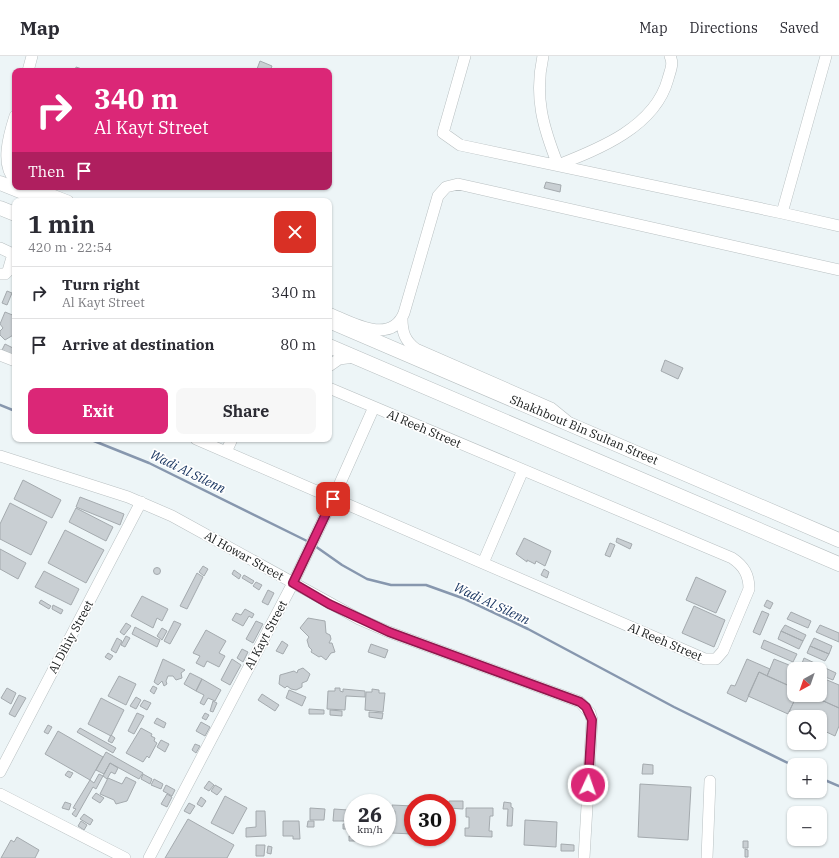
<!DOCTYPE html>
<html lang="en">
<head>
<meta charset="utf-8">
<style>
  body { margin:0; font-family:"IBM Plex Serif",serif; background:#f7f7f7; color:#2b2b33; height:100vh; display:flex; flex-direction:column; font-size:15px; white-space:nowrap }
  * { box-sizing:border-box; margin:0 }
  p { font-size:13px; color:#7c7c81 }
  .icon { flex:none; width:22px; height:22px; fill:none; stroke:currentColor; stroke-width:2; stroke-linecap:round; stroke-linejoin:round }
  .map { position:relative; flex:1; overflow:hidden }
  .panel { position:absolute; left:12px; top:142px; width:320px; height:244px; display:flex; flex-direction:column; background:#fff; border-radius:8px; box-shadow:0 1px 3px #0004 }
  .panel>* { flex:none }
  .guide { position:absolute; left:12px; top:12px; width:320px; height:122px; border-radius:8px; box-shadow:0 1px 3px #0004; background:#db2777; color:#fff; overflow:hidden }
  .needle { width:26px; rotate:220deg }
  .buttons { position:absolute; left:787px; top:606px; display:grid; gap:8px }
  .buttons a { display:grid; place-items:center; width:40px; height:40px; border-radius:8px; background:#fff; box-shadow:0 1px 3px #0004; font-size:20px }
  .speed { position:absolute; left:344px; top:738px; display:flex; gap:8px; font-size:20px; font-weight:700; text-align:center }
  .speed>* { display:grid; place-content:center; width:52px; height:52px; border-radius:50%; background:#fff; box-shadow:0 1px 3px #0004; line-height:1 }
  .speed small { font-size:10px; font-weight:400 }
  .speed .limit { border:6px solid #d22; background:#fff; color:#111 }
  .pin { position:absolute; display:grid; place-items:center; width:34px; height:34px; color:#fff; margin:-17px; border-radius:8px; box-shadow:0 2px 6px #0006 }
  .me { position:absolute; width:44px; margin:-22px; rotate:3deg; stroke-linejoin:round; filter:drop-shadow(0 0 3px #0008) }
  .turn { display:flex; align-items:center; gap:14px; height:84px; padding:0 16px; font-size:18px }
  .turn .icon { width:52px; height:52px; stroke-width:2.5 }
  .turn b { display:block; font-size:28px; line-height:34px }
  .then { display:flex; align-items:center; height:38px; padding:0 16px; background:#0003; gap:8px; font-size:15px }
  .round { display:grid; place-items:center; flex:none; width:42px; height:42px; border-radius:8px; background:#f7f7f7 }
  .overview { display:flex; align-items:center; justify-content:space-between; height:68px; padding:0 16px }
  h1 { font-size:24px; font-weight:800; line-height:30px }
  .button { display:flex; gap:8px; margin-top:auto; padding:8px 16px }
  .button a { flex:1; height:46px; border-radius:8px; background:#db2777; color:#fff; font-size:16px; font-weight:800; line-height:46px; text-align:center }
  .button a+a { background:#f7f7f7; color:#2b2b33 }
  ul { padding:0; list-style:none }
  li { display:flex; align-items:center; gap:12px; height:52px; padding:0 16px; border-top:1px solid #e1e1e2 }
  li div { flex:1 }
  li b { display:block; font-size:15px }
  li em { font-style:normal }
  header { display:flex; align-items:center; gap:24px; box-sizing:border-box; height:56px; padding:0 20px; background:#fff; border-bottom:1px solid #e1e1e2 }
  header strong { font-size:19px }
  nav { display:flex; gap:22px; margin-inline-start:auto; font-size:14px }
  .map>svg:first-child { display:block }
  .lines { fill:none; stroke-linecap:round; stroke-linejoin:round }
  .stream { stroke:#8797ae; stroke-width:2.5 }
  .building { fill:#c9cfd3; stroke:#a4aaae }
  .minor-casing { stroke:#b9c0c2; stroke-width:12 }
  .major-casing { stroke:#b9c0c2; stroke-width:15 }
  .minor { stroke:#fff; stroke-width:11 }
  .major { stroke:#fff; stroke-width:14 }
  .route-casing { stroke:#8e194d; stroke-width:10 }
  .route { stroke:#db2777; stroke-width:7 }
  .labels { text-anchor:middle; stroke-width:3.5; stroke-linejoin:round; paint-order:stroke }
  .street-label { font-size:12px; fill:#171a1a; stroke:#fff }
  .water-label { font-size:13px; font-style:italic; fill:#1b3762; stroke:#fff }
</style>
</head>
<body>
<header>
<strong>Map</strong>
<nav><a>Map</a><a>Directions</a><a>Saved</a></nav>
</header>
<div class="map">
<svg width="839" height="802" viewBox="0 0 839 802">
  <rect width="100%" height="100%" fill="#edf5f7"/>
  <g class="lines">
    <!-- stream -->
    <path class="stream" d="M0 349 15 355
      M89 383 149 407 309 486
      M315 490 342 509 367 523 391 529H426L465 543 528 573 674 651 794 710
      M820 722 839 730"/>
  </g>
  <!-- building -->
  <path class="building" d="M260 5 272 10 270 15 257 13Z
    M76 11 85 14V15H75Z
    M546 126 561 129 560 136 544 132Z
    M7 235 12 237 7 249 2 247Z
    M5 256 15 260V278L5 284 0 279V275L3 272 0 268Z
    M5 288 15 293V300L2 294Z
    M665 304 683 312 678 323 661 315Z
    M23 424 61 444 52 462 14 443Z
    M80 441 124 458 120 469 76 451Z
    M10 447 47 466 31 499 0 483V468Z
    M76 452 113 471 106 485 69 466Z
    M65 474 104 494 86 527 48 507Z
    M524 482 551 495 545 510 536 505 535 508 527 504V506L516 498Z
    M617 482 632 488 630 493 616 486Z
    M610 487 615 489 610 501 605 499Z
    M0 493 26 507 18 523 0 513Z
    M203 510 208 513 204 520 199 516Z
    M153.5 515a3.5 3.5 0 1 1 7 0a3.5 3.5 0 1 1-7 0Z
    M544 513 549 516 547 522 541 519Z
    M234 514 241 519 239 523 232 518Z
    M44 515 79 533 71 549 35 531Z
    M197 517 203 521 187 553 180 550Z
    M244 519 254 525 252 528 242 522Z
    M696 521 726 535 716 557 686 544Z
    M256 526 262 529 259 534 253 530Z
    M268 534 274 537 268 549 262 546Z
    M142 540 168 553 162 565 157 562 153 572 131 560Z
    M41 544 51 550 49 553 39 547Z
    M767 544 773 547 770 553 764 550Z
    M53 549 63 554 61 558 52 553Z
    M694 550 725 564 714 591 682 577Z
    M245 553 254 558 252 562 249 560 243 570 232 564 236 557 241 559Z
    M762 555 769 558 760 579 753 576Z
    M791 556 811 565 808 572 787 563Z
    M308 562 325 565 326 577 330 579 331 583 329 587H332L335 596 331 597 326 604 321 600 319 601 311 596 312 594 309 591 307 584 309 581 300 572Z
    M174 565 181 568 170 588 164 585Z
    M256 565 263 568 253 587 246 583Z
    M126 567 131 570 124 579 120 576Z
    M785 569 806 579 803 585 781 575Z
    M820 569 839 577V586L816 576Z
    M135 571 160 584 157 591 132 578Z
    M162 572 167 575 162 584 157 580Z
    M206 574 226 585 219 597 225 600 219 611 207 605 204 611 196 607 200 600 193 597Z
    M781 575 803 585 799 593 778 583Z
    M126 580 130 582 125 591 121 589Z
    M117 582 122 585 116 597 111 594Z
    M814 582 832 590 829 598 810 590Z
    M764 584 797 598 793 606 761 592Z
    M282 585 288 589 283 598 276 595Z
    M371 588 388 594 385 602 368 596Z
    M810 590 829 598 825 605 807 597Z
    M242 593 248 596 243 606 237 602Z
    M108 597 113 600 110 604 105 601Z
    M804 602 836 617 833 624 820 619V613H807L801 610Z
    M163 603 185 614 181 617 182 622 176 624 173 620H168L166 625 167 628 164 630 162 625 158 629 154 626Z
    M232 603 241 609 230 629 221 624Z
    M747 603 770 613 767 620 759 616 746 646 727 637 731 629 735 630Z
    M774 603 799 613H794V632L767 620Z
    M303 612 310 618 307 625 302 627V631L296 634 291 633 287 630 285 632 279 628 280 619 294 615 297 617 298 614Z
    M759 616 794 632V639H797L788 658 748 640Z
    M190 617 202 623 196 635 184 628Z
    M119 620 136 628 126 649 108 640Z
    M820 621 839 629V652L810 639H820Z
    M202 623 221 634 215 645 208 642 204 649 200 647 204 639 196 635Z
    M153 630 157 632 154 638 150 635Z
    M7 632 16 637 11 648 1 642Z
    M335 632H340V635L343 636V633L365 635V641L346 640 345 654 327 653 328 635H335Z
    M372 633 379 634V637H385L383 656 365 654 366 636H372Z
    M289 634 306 641 302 650 286 642Z
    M262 638 279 649 275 655 258 644Z
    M19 639 26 642 15 661 9 658Z
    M797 639H810L839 652V670L835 680 820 673V661H794L788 658Z
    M136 641 141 644 136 653 130 650Z
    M101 642 124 654 111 680 88 668Z
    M144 644 151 647 147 654 140 650Z
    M213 645 217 647 213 656 210 655Z
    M309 653 324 654V658H309Z
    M330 654 342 655V660L330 659Z
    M369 656 383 657 382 663 369 661Z
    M137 657 144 660 134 678 128 675Z
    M205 657 209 659 206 664 202 662Z
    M157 662 166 667 164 672 154 667Z
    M201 666 210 671 205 680 196 675Z
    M48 669 52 671 48 678 44 676Z
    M80 672 116 692 113 697 77 676Z
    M141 672 152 678 151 680 155 682 154 685 157 687 149 702 147 700 143 706 126 697Z
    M58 675 103 701 90 724 45 698Z
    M111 679 115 682 112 687 108 685Z
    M161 684 169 688 165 696 157 691Z
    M195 688 200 690 196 697 192 694Z
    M106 696 143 717 139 723 110 707 104 718 96 714Z
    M110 707 118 712 115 718 111 716 107 723 103 720Z
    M643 708 653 709V718H642Z
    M68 715 73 717 70 722 65 719Z
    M99 718 103 720 96 733 93 731 76 761 72 758 76 753 73 752 90 724 94 727Z
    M143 718 152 723 150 728 141 723Z
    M126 721 136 726 127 745 116 748 114 744 100 738 108 722 122 728Z
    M154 723 163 728 161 733 151 729Z
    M209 725 214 729 209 735 204 732Z
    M640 728 691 731 688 784 638 781Z
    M166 729 175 734 172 740 163 735Z
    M215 729 222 733 217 739 211 735Z
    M96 737 104 742 100 747 92 742Z
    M167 738 172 741 167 751 161 748Z
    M225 740 247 752 233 778 211 767Z
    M201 741 206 745 202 751 197 748Z
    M426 744H439V747H426Z
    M449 745H463V753L449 752Z
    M65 746 71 748 69 754 62 752Z
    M504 746 511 747V751L513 752 512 770H507L508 753H503Z
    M189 747 195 750 190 758 184 755Z
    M392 749 413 750V778L391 777V770H394L395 755H392Z
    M310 752 325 753 324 764H310Z
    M466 752H493V760H490L489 775H492V781L465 780V772H469V761H466Z
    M334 753 348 754 347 765H333Z
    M256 755H265L266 780 246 781V772L256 771Z
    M84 758 93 764 90 769 80 763Z
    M188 763 234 789 227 802H165Z
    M525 764 557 766 556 791 524 789Z
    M81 765 87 769 84 774 78 770Z
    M283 765H299L300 783H293V780H283Z
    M308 765H314V771H307Z
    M343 768H350V773H343Z
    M349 780 356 781V785H349Z
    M17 781 39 794 35 802H1L11 784 14 786Z
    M358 781H368V784L357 783Z
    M743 785H748V792H743Z
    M561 788 574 789V795H561Z
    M256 789H265L264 800H256Z
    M268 790 272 791 271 798 267 797Z
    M745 793 748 794V801H745Z"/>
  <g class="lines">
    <defs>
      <path id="minor" d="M465 0 443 77 460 89 782 157 839 170
        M543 0C534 41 543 71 558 109 599 93 655 71 668 23 670 15 674 8 670 0
        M28 15 32 0
        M15 60C9 79 0 109 15 124
        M32 131 68 145
        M782 157 826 0
        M0 192 15 199
        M0 218H5L8 215 13 198
        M329 257C351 266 391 290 404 257L438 140 446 131 458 128 839 214
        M402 263C402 276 405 285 416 293L551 352 567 365
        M0 299 15 305
        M329 310 339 303 354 301
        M196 383 705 603H716L723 595 749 533C749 519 744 510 732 502L329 332
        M226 396 232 383
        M0 400 128 441 172 460 359 563 389 576 580 646 590 657 592 664 584 802
        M483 507 523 414
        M0 716 141 446
        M0 738 125 802
        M149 802 293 527 333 443 374 351
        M707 802 710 725"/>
      <path id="major" d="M0 127 45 145
        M0 152 15 158
        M329 265 839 484
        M329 290 839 508"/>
    </defs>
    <!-- minor casing -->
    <use href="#minor" class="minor-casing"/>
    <!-- major casing -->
    <use href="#major" class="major-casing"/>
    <!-- minor -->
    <use href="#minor" class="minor"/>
    <!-- major -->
    <use href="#major" class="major"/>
  </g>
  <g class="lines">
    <defs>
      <path id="route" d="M333 443 293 527 329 548 389 576 580 646 586 651 592 664 588 729"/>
    </defs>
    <!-- route casing -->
    <use href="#route" class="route-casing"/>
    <!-- route -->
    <use href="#route" class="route"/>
  </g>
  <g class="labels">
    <!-- street labels -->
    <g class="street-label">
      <text transform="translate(424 373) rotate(23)" y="4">Al Reeh Street</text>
      <text transform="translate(584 374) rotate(23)" y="4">Shakhbout Bin Sultan Street</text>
      <text transform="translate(244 500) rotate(29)" y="4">Al Howar Street</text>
      <text transform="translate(266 579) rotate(-62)" y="4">Al Kayt Street</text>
      <text transform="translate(71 581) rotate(-62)" y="4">Al Dihiy Street</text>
      <text transform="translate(665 586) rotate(23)" y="4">Al Reeh Street</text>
    </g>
    <!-- water labels -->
    <g class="water-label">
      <text transform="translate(188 415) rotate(26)" y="5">Wadi Al Silenn</text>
      <text transform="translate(492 547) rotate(25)" y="5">Wadi Al Silenn</text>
    </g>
  </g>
</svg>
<div class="buttons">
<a><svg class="needle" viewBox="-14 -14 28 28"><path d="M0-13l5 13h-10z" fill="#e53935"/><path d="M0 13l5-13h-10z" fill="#7c7c81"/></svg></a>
<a><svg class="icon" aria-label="search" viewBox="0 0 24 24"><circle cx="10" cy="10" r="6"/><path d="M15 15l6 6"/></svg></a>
<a>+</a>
<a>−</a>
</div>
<div class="speed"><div>26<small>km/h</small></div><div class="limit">30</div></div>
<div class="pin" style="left:333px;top:443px;background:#d93025"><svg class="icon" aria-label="arrive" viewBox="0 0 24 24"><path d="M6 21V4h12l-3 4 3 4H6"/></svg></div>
<svg class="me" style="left:588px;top:729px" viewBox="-20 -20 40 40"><circle r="17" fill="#db2777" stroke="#fff" stroke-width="3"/><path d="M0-11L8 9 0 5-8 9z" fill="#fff"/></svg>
<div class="guide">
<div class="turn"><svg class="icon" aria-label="right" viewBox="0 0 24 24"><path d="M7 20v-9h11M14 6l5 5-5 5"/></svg><div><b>340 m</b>Al Kayt Street</div></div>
<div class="then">Then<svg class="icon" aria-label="arrive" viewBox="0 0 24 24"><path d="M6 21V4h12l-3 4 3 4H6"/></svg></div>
</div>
<section class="panel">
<div class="overview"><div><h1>1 min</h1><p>420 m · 22:54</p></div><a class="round" style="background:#d93025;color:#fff"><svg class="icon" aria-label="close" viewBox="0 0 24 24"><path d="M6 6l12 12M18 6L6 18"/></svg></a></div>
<ul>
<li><svg class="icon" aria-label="right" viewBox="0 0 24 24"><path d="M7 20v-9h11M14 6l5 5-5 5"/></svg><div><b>Turn right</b><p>Al Kayt Street</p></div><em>340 m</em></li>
<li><svg class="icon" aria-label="arrive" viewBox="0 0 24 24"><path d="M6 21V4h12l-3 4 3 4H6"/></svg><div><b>Arrive at destination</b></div><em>80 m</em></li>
</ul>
<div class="button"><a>Exit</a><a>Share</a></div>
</section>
</div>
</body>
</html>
